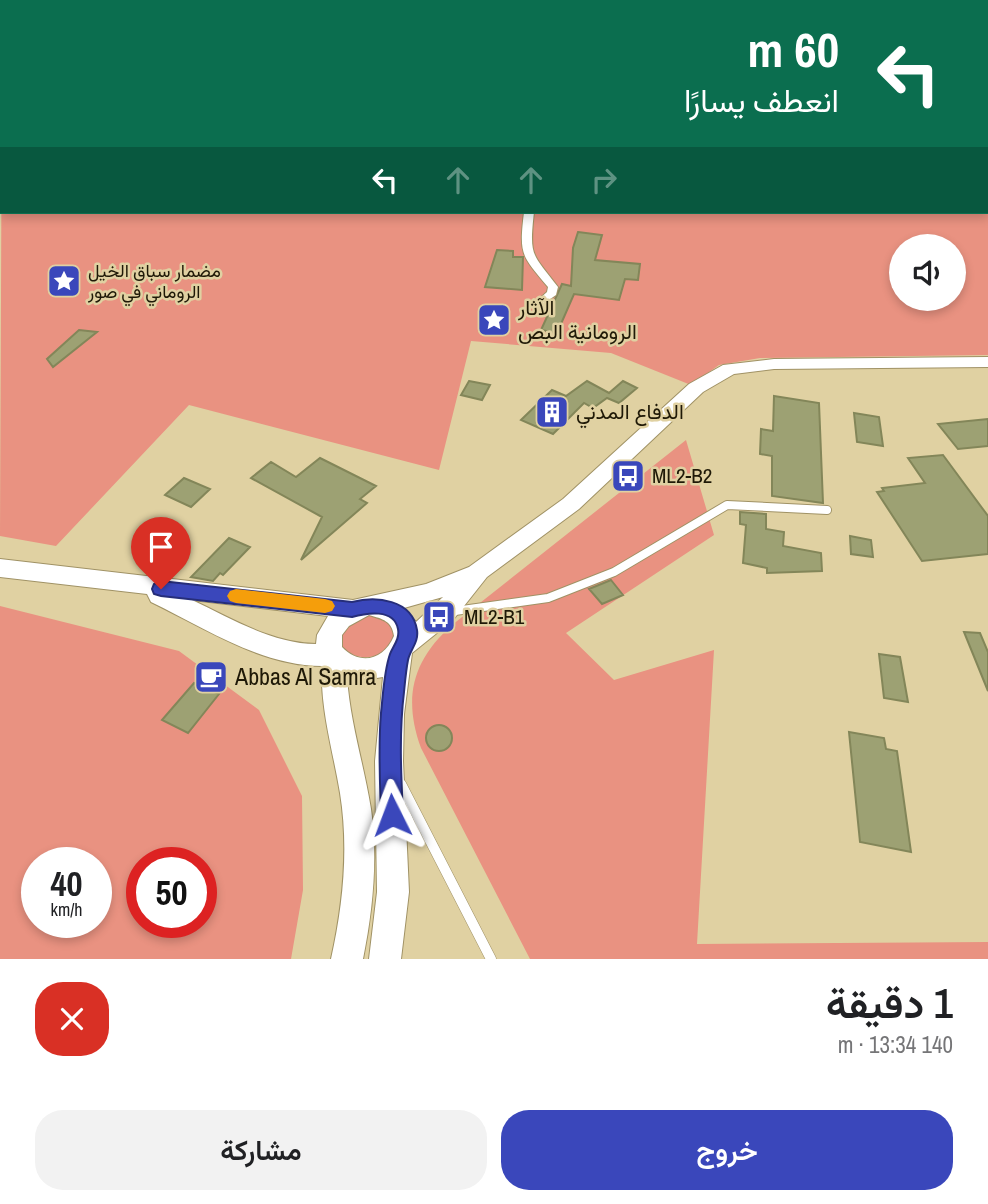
<!DOCTYPE html>
<html lang="ar">
<head>
<meta charset="utf-8">
<style>
  body { margin:0; font-family:"Archivo Narrow",Vazirmatn,sans-serif; background:#f2f2f2; color:#202124; direction:rtl; height:100vh; display:flex; flex-direction:column; font-size:26px; white-space:nowrap }
  * { box-sizing:border-box; margin:0 }
  p { font-size:23px; color:#757577 }
  .icon { flex:none; width:38px; height:38px; fill:none; stroke:currentColor; stroke-width:2; stroke-linecap:round; stroke-linejoin:round }
  .map { position:relative; height:959px; overflow:hidden; direction:ltr }
  .details { display:flex; flex-direction:column; background:#fff; flex:1 }
  .details>* { flex:none }
  .hud { position:absolute; left:0px; top:0px; width:989px; height:214px; box-shadow:0 4px 10px #0003; direction:rtl; background:#0b6e4f; color:#fff; overflow:hidden }
  .controls { position:absolute; left:889px; top:234px; display:grid; gap:14px }
  .controls a { display:grid; place-items:center; width:77px; height:77px; border-radius:50%; background:#fff; box-shadow:0 4px 10px #0003; font-size:35px }
  .speed { position:absolute; left:21px; top:847px; display:flex; gap:14px; font-size:35px; font-weight:700; text-align:center }
  .speed>* { display:grid; place-content:center; width:91px; height:91px; border-radius:50%; background:#fff; box-shadow:0 4px 10px #0003; line-height:1 }
  .speed small { font-size:18px; font-weight:400 }
  .speed .limit { border:10px solid #d22; background:#fff; color:#111 }
  .pin { position:absolute; display:grid; place-items:center; width:60px; height:60px; color:#fff; margin:-72px -30px; border-radius:50% 50% 50% 0; rotate:-45deg; box-shadow:0 0 7px #0007 }
  .pin .icon { rotate:45deg }
  .me { position:absolute; width:77px; margin:-38px; rotate:357deg; stroke-linejoin:round; filter:drop-shadow(0 0 5px #0008) }
  .turn { display:flex; align-items:center; gap:24px; height:147px; padding:0 35px; font-size:32px }
  .turn .icon { width:91px; height:91px; stroke-width:2.5 }
  .turn b { display:block; font-size:49px; line-height:60px }
  .lanes { display:flex; align-items:center; height:66px; padding:0 35px; background:#0003; justify-content:center; gap:35px; direction:ltr }
  .lanes .off { opacity:.35 }
  .round { display:grid; place-items:center; flex:none; width:74px; height:74px; border-radius:28px; background:#f2f2f2 }
  .overview { display:flex; align-items:center; justify-content:space-between; height:119px; padding:0 35px }
  h1 { font-size:42px; font-weight:600; line-height:52px }
  .primary-button { display:flex; gap:14px; margin-top:auto; padding:14px 35px }
  .primary-button a { flex:1; height:80px; border-radius:28px; background:#3a47bb; color:#fff; font-size:28px; font-weight:600; line-height:80px; text-align:center }
  .primary-button a+a { background:#f2f2f2; color:#202124 }
  .map>svg:first-child { display:block }
  .green { fill:#e99281; fill-rule:evenodd }
  .building { fill:#9da173; stroke:#838659; stroke-width:2 }
  .lines { fill:none; stroke-linecap:round; stroke-linejoin:round }
  .lane-far1-casing { stroke:#a09265; stroke-width:10 }
  .lane-casing { stroke:#a09265; stroke-width:11 }
  .street-casing { stroke:#a09265; stroke-width:2 }
  .secondary-casing { stroke:#a09265; stroke-width:2 }
  .primary-casing { stroke:#8f7c3e; stroke-width:1 }
  .highway-casing { stroke:#8f7c3e; stroke-width:2 }
  .lane-far1 { stroke:#fff; stroke-width:8 }
  .lane { stroke:#fff; stroke-width:10 }
  .street { fill:#fff; fill-rule:evenodd }
  .secondary { fill:#fff; fill-rule:evenodd }
  .primary { fill:#e0d09d; fill-rule:evenodd }
  .highway { fill:#ccb15b; fill-rule:evenodd }
  .route { fill:#3a47bb; stroke:#262e7a; stroke-width:2 }
  .slow { fill:#f59e0b }
  .labels { text-anchor:middle; stroke-width:5; stroke-linejoin:round; paint-order:stroke }
  .far-poi-label { font-size:18px; fill:#1f1907; stroke:#e0d1a2; text-anchor:start }
  .poi-label { font-size:21px; fill:#1f1907; stroke:#e0d1a2; text-anchor:start }
  .near-poi-label { font-size:24px; fill:#1f1907; stroke:#e0d1a2; text-anchor:start }
</style>
</head>
<body>
<div class="map">
<svg width="988" height="959" viewBox="0 0 988 959">
  <rect width="100%" height="100%" fill="#e0d1a2"/>
  <!-- green -->
  <path class="green" d="M0 0H377L392 2H2V5Z
    M2 55V212H987L988 194V355L760 358 719 365 691 385 611 353 471 341 439 470 189 405 56 546 0 536ZM901 247H954V299H901Z
    M686 440 714 535 566 633 614 680 714 650 697 944 988 942V959H530L421 748C403 698 412 661 452 625Z
    M0 606 179 651 259 710 302 796 303 890 291 959H0ZM37 863H96V922H37ZM142 863H201V922H142Z
    M381 614 396 632 388 648C382 653 376 657 368 657 354 659 333 647 341 631 344 625 352 619 357 615Z"/>
  <!-- building -->
  <path class="building" d="M578 232 602 235 595 260 640 264 638 280 625 279 619 300 574 294 557 333 541 330 562 284 571 286 573 248Z
    M497 250 513 251V257H523L522 290 485 287Z
    M79 330 97 332 53 367 47 359Z
    M469 381 490 385 482 400 461 395Z
    M587 381 609 393 623 381 637 388 619 403 607 398 593 408 584 403 553 434 521 420 552 390 566 396Z
    M774 396 819 403 823 503 772 496V456L760 454 761 429 773 431Z
    M854 413 879 417 883 446 857 442Z
    M988 419V446L958 449 938 424Z
    M943 455 988 516V554L922 561 877 492 884 491 882 488 925 483 908 458Z
    M320 458 376 486 360 499 367 503 301 560 322 517 251 478 271 462 296 477Z
    M184 478 210 489 191 507 165 495Z
    M740 512 766 514V529L784 532 783 546 821 553 822 571 767 573V568L743 563 746 525 740 524Z
    M850 536 871 540 873 557 851 554Z
    M229 538 250 547 223 575 220 573 213 581 191 577Z
    M611 580 623 595 602 604 589 589Z
    M964 632 980 633 988 652V691Z
    M879 654 900 657 908 702 884 698Z
    M194 683 219 694 188 733 162 720Z
    M426 738a13 13 0 1 1 26 0a13 13 0 1 1-26 0Z
    M849 732 884 738 886 749 897 751 911 852 860 842Z"/>
  <g class="lines">
    <defs>
      <path id="lane-far1" d="M455 611 548 598 614 572 727 505 827 510"/>
      <path id="lane" d="M401 784 491 959"/>
      <path id="street" d="M491 0H497L489 2Z
        M641 0H647L640 2Z
        M693 0 722 2H696Z
        M931 0H937V2H931Z
        M987 141H988V147H987Z
        M524 212H534C529 257 532 253 558 287L556 295 543 304 537 301 547 292 548 287C521 255 519 255 524 212Z"/>
      <path id="secondary" d="M988 357V367L774 369 734 374 703 392 579 509 487 577 453 620 412 653 404 714 403 761 409 892 401 959H369L377 892 375 761 383 677 358 681 347 677C350 722 364 765 371 809 378 859 373 910 363 959H331C343 905 349 849 340 793 333 751 320 709 322 666 261 666 205 628 151 602L147 594 0 577V559L353 600 426 584 469 567 563 499 689 384 723 365 774 359ZM443 597 416 622 404 608ZM192 600 328 616 317 635 316 644C272 644 231 618 192 600ZM369 615C383 619 392 621 394 636 384 660 360 666 342 647V635L349 626Z"/>
      <path id="primary" d="M987 78H988V86H987Z"/>
      <path id="highway" d="M844 0H856L858 2H846Z
        M987 101H988V110H987Z"/>
    </defs>
    <!-- lane-far1 casing -->
    <use href="#lane-far1" class="lane-far1-casing"/>
    <!-- lane casing -->
    <use href="#lane" class="lane-casing"/>
    <!-- street casing -->
    <use href="#street" class="street-casing"/>
    <!-- secondary casing -->
    <use href="#secondary" class="secondary-casing"/>
    <!-- primary casing -->
    <use href="#primary" class="primary-casing"/>
    <!-- highway casing -->
    <use href="#highway" class="highway-casing"/>
    <!-- lane-far1 -->
    <use href="#lane-far1" class="lane-far1"/>
    <!-- lane -->
    <use href="#lane" class="lane"/>
    <!-- street -->
    <use href="#street" class="street"/>
    <!-- secondary -->
    <use href="#secondary" class="secondary"/>
    <!-- primary -->
    <use href="#primary" class="primary"/>
    <!-- highway -->
    <use href="#highway" class="highway"/>
  </g>
  <!-- route -->
  <path class="route" d="M161 581 352 602C376 596 412 599 417 630 419 642 410 650 408 660 406 670 405 682 404 692 399 733 401 774 403 815L400 823 392 826 384 823 381 815C380 781 378 747 381 713 383 695 384 671 390 654 393 646 400 639 398 629 394 608 366 613 352 617L161 596 154 594 152 589 154 584Z"/>
  <!-- slow -->
  <path class="slow" d="M236 589 325 599 332 601 335 606 332 611 325 613 236 603 230 601 227 596 230 591Z"/>
  <!-- icons -->
  <defs>
    <symbol id="sight-square" viewBox="-11 -11 22 22"><rect x="-9" y="-9" width="18" height="18" rx="4" fill="#3a47bb" stroke="#e0d1a2"/><path d="M0-6L1.8-2.2L6-1.7L2.9 1.2L3.7 5.4L0 3.3L-3.7 5.4L-2.9 1.2L-6-1.7L-1.8-2.2Z" fill="#fff"/></symbol>
    <symbol id="building-square" viewBox="-11 -11 22 22"><rect x="-9" y="-9" width="18" height="18" rx="4" fill="#3a47bb" stroke="#e0d1a2"/><path d="M-4-6H4V6H1V3H-1V6H-4ZM-2.5-4.3h1.7v1.8h-1.7ZM.8-4.3h1.7v1.8H.8ZM-2.5-1h1.7V.8h-1.7ZM.8-1h1.7V.8H.8Z" fill="#fff"/></symbol>
    <symbol id="bus-square" viewBox="-11 -11 22 22"><rect x="-9" y="-9" width="18" height="18" rx="4" fill="#3a47bb" stroke="#e0d1a2"/><path d="M-5-6H5V4H4V6H2V4H-2V6H-4V4H-5ZM-3.5-4V0h7V-4ZM-3.5 1.2v1.5H-2V1.2ZM2 1.2v1.5H3.5V1.2Z" fill="#fff"/></symbol>
    <symbol id="cafe-square" viewBox="-11 -11 22 22"><rect x="-9" y="-9" width="18" height="18" rx="4" fill="#3a47bb" stroke="#e0d1a2"/><path d="M-5.5-4.5H6V0H3Q3 3.5 0 3.5H-2.5Q-5.5 3.5-5.5 0ZM3-3.2v2h1.7v-2ZM-6 4.5H4V6H-6Z" fill="#fff"/></symbol>
  </defs>
  <g fill-rule="evenodd">
    <use href="#sight-square" x="45" y="262" width="38" height="38"/>
    <use href="#sight-square" x="475" y="301" width="38" height="38"/>
    <use href="#building-square" x="533" y="393" width="38" height="38"/>
    <use href="#bus-square" x="609" y="457" width="38" height="38"/>
    <use href="#bus-square" x="420" y="598" width="38" height="38"/>
    <use href="#cafe-square" x="192" y="658" width="38" height="38"/>
  </g>
  <g class="labels">
    <!-- far-poi labels -->
    <g class="far-poi-label">
      <text x="88" y="277">مضمار سباق الخيل<tspan x="88" dy="21">الروماني في صور</tspan></text>
    </g>
    <!-- poi labels -->
    <g class="poi-label">
      <text x="518" y="315">الآثار<tspan x="518" dy="24">الرومانية البص</tspan></text>
      <text x="576" y="419">الدفاع المدني</text>
      <text x="652" y="483">ML2-B2</text>
      <text x="464" y="624">ML2-B1</text>
    </g>
    <!-- near-poi labels -->
    <g class="near-poi-label">
      <text x="235" y="685">Abbas Al Samra</text>
    </g>
  </g>
</svg>
<div class="controls">
<a><svg class="icon" aria-label="sound" viewBox="0 0 24 24"><path d="M4 9h4l5-4v14l-5-4H4zM17 9q2 3 0 6"/></svg></a>
</div>
<div class="speed"><div>40<small>km/h</small></div><div class="limit">50</div></div>
<div class="pin" style="left:161px;top:589px;background:#d93025"><svg class="icon" aria-label="arrive" viewBox="0 0 24 24"><path d="M6 21V4h12l-3 4 3 4H6"/></svg></div>
<svg class="me" style="left:392px;top:815px" viewBox="-20 -20 40 40"><path d="M0-17L14 15 0 8-14 15z" fill="#3a47bb" stroke="#fff" stroke-width="4"/></svg>
<div class="hud">
<div class="turn"><svg class="icon" aria-label="left" viewBox="0 0 24 24"><path d="M17 20v-9H6M10 6l-5 5 5 5"/></svg><div><b>60 m</b>انعطف يسارًا</div></div>
<div class="lanes"><svg class="icon" aria-label="left" viewBox="0 0 24 24"><path d="M17 20v-9H6M10 6l-5 5 5 5"/></svg><svg class="icon off" aria-label="ahead" viewBox="0 0 24 24"><path d="M12 20V5M6 11l6-6 6 6"/></svg><svg class="icon off" aria-label="ahead" viewBox="0 0 24 24"><path d="M12 20V5M6 11l6-6 6 6"/></svg><svg class="icon off" aria-label="right" viewBox="0 0 24 24"><path d="M7 20v-9h11M14 6l5 5-5 5"/></svg></div>
</div>
</div>
<section class="details">
<div class="overview"><div><h1>1 دقيقة</h1><p>140 m · 13:34</p></div><a class="round" style="background:#d93025;color:#fff"><svg class="icon" aria-label="close" viewBox="0 0 24 24"><path d="M6 6l12 12M18 6L6 18"/></svg></a></div>
<div class="primary-button"><a>خروج</a><a>مشاركة</a></div>
</section>
</body>
</html>
